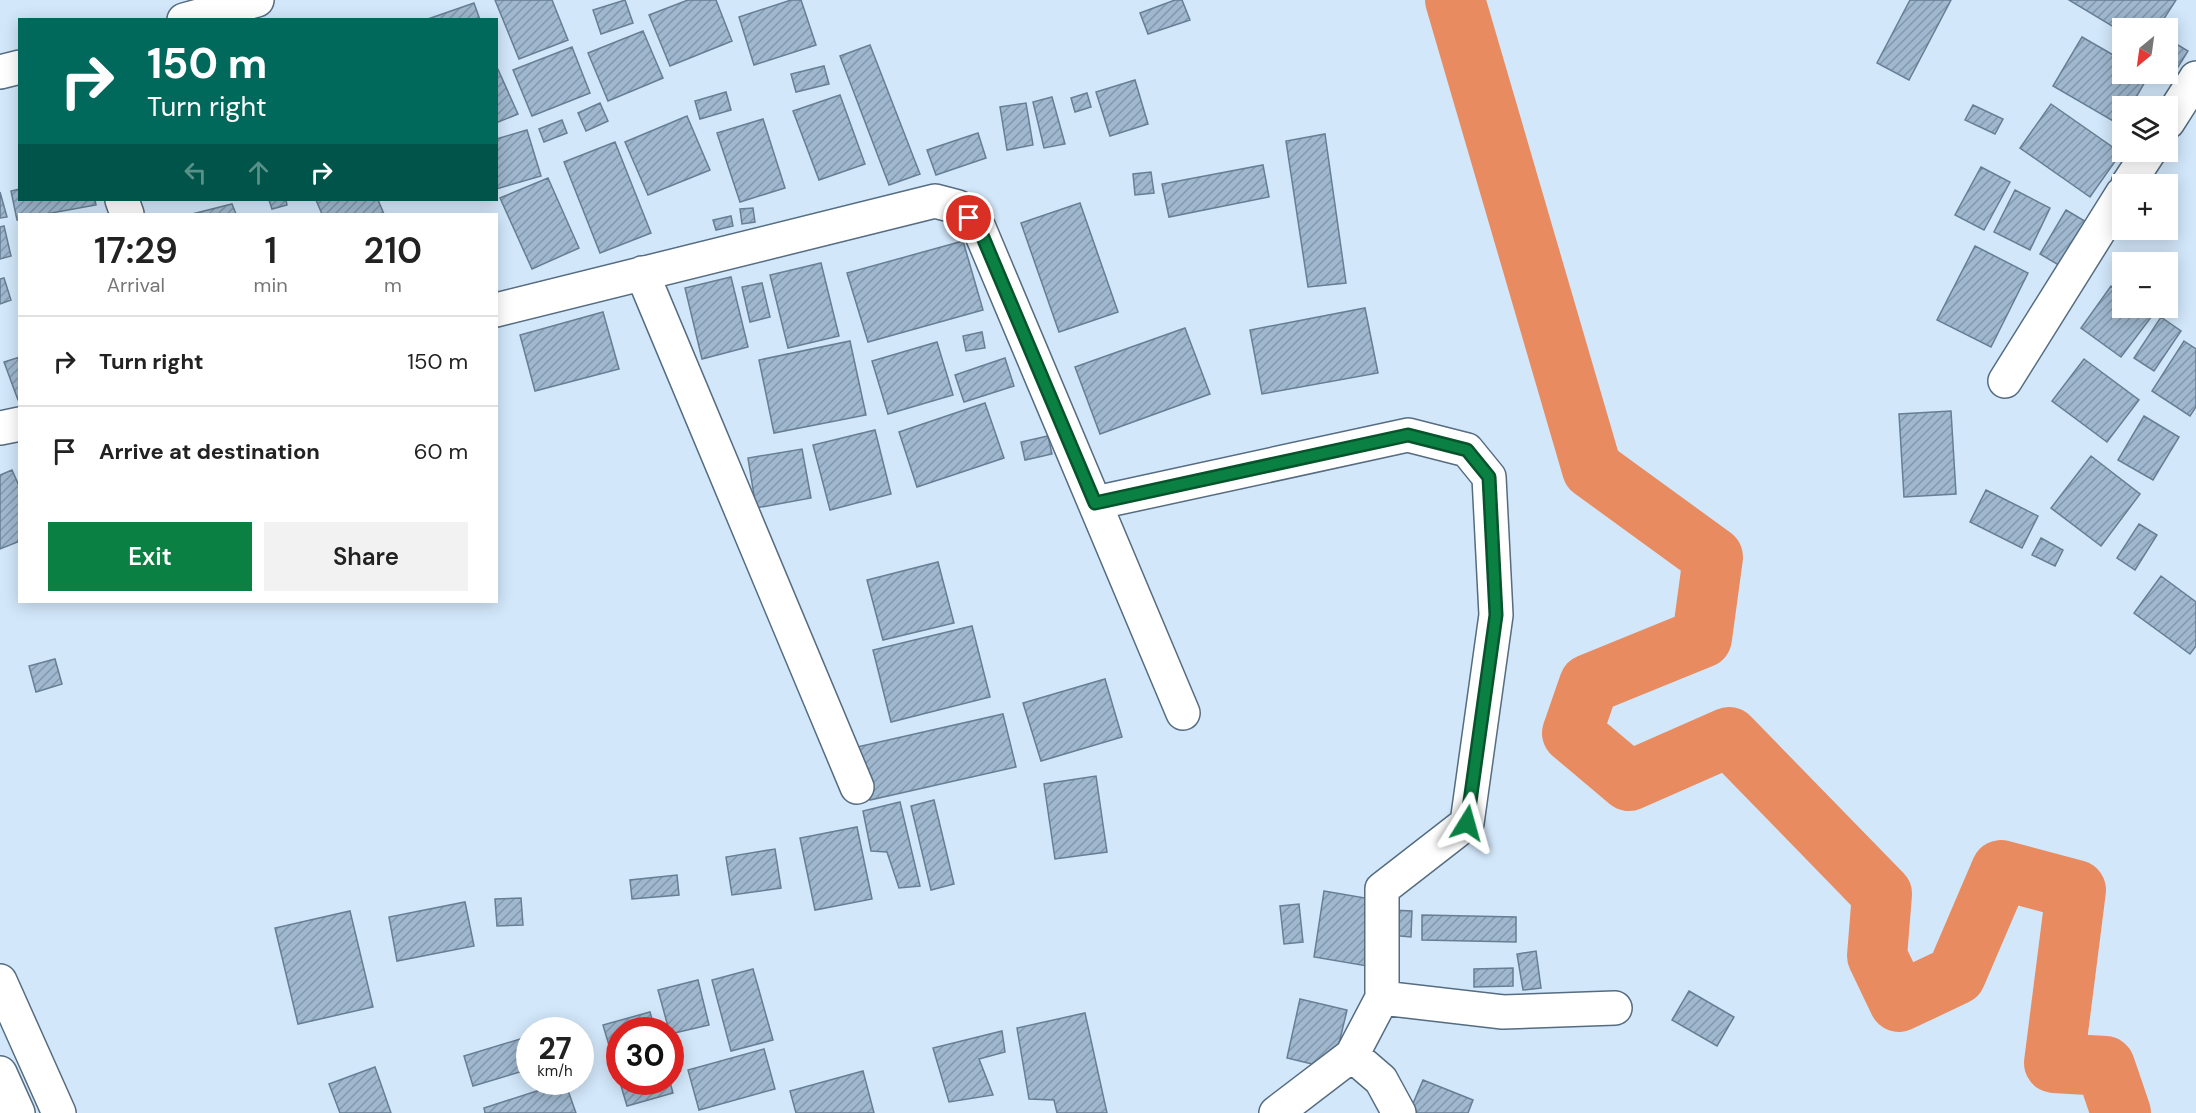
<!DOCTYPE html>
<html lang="en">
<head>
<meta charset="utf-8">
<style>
  body { margin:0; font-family:"DM Sans",sans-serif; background:#f2f2f2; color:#222; height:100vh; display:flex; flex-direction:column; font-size:22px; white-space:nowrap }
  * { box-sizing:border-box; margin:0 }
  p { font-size:20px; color:#767676 }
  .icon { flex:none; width:33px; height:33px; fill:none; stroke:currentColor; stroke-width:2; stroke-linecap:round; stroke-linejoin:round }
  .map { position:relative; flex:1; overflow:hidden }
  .side { position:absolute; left:18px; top:213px; width:480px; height:390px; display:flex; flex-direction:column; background:#fff; border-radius:0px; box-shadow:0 3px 15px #0003 }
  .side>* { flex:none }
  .guide { position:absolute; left:18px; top:18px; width:480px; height:183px; border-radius:0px; box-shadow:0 3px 15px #0003; background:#00695c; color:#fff; overflow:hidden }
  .needle { width:39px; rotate:209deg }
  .tools { position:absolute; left:2112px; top:18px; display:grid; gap:12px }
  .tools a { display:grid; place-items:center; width:66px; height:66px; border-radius:0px; background:#fff; box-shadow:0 3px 15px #0003; font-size:30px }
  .speed { position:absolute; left:516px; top:1017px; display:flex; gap:12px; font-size:30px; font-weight:700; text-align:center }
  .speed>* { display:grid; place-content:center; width:78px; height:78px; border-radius:50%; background:#fff; box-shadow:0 3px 15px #0003; line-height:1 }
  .speed small { font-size:15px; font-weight:400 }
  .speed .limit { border:9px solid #d22; background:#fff; color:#111 }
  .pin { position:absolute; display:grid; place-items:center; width:51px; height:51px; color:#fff; margin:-26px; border:3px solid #fff; border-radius:50%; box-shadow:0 2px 6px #0007 }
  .me { position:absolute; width:66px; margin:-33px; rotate:8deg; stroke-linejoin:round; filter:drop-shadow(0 0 4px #0008) }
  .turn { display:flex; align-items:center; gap:21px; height:126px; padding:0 30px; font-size:27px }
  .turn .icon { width:78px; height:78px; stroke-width:2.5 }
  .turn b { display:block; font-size:42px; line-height:51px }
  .lanes { display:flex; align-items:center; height:57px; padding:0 30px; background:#0003; justify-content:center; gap:30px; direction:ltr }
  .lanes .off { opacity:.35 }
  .eta { display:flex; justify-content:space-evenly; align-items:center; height:102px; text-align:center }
  .eta b { font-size:36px; font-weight:600; line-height:42px }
  .cta { display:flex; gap:12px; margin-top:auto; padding:12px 30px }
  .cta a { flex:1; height:69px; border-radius:0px; background:#0b8043; color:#fff; font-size:24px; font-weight:600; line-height:69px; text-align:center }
  .cta a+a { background:#f2f2f2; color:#222 }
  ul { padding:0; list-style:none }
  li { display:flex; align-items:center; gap:18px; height:90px; padding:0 30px; border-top:2px solid #e0e0e0 }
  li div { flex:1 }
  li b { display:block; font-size:22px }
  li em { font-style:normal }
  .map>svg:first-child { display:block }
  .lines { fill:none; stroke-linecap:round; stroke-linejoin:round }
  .river { stroke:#e88b60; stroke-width:60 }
  .building { fill:url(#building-hatch); stroke:#677e93; stroke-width:1.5 }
  .street-casing { stroke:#556c81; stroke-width:36 }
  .primary-casing { stroke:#556c81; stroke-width:36 }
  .street { stroke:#fff; stroke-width:33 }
  .primary { stroke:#fff; stroke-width:33 }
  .route-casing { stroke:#07532c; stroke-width:15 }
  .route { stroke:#0b8043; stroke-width:10 }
</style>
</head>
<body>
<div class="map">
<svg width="2196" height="1113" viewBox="0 0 2196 1113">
  <defs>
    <pattern id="building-hatch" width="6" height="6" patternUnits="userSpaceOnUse" patternTransform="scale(1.5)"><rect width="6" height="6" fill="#9fb8cf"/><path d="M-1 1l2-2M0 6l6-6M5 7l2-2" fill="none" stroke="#8297aa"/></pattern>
  </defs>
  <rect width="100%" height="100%" fill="#d2e7fa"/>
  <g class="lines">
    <!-- river -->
    <path class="river" d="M1455 0 1592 469 1713 557 1702 638 1589 684 1572 733 1629 781 1729 737 1882 894 1877 956 1899 1002 1956 975 2001 870 2076 890 2054 1063 2105 1066 2121 1113"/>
  </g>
  <!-- building -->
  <path class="building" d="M495 0H552L568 40 519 59Z
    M625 0 633 23 601 34 593 10Z
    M688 0H716L732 41 670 66 649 15Z
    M791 0H801L816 45 754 65 739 17Z
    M1175 0H1182L1190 20 1148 34 1140 13Z
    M1910 0H1951L1909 80 1877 63Z
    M2069 0H2176L2158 28H2122V32Z
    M474 3 480 20H425Z
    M643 31 663 78 608 101 588 53Z
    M2082 37 2122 60V74H2146L2149 75 2131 106H2122V120L2120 125 2053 86Z
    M2168 39 2188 51 2175 72 2168 67Z
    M870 45 920 174 889 185 840 56Z
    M572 47 590 93 532 116 513 70Z
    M496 65 518 114 496 123Z
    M824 66 829 84 796 92 791 74Z
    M1135 80 1148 124 1110 136 1096 92Z
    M726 92 731 110 700 119 695 101Z
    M1087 93 1091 107 1075 112 1071 98Z
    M840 95 865 164 819 180 793 111Z
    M1052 97 1065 144 1044 148 1033 102Z
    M600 103 608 121 586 131 578 113Z
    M1026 103 1033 145 1007 150 1000 107Z
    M2051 104 2121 153 2090 197 2020 148Z
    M1973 105 2003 119 1995 134 1965 120Z
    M687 116 710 170 648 195 625 142Z
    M763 119 785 188 740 202 717 133Z
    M562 120 567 133 544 142 539 129Z
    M527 130 541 176 496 189V139Z
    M978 133 986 158 936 175 927 150Z
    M1325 134 1346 283 1308 287 1286 141Z
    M615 142 651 233 600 253 564 162Z
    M1263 165 1269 197 1169 217 1162 184Z
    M1981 167 2010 182 1984 230 1955 215Z
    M1151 172 1154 193 1135 195 1133 174Z
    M548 178 579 248 532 269 500 198Z
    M20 189V200H95L96 205 46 214H20V220H17L11 191Z
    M2015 190 2050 208 2030 250 1994 232Z
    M0 192 7 217 0 218Z
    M269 200H286L287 205 272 209Z
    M316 200H378L384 214H322Z
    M1080 203 1118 312 1059 332 1021 223Z
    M232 204 236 214H192Z
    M753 208 755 222 742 224 740 209Z
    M2066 210 2088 223 2062 267 2040 254Z
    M731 216 733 226 716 230 713 220Z
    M4 226 11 256 0 259V227Z
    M963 241 983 310 868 342 847 273Z
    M1975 246 2028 273 1991 347 1937 320Z
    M821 263 839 336 788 348 770 275Z
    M731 277 748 347 702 359 685 288Z
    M4 278 11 300 0 304V279Z
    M762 283 770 317 750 322 742 287Z
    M2111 286 2122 294V308H2140L2152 316 2121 357 2081 328Z
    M1365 308 1378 373 1262 394 1250 330Z
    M603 312 619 369 535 391 520 335Z
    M2161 317 2181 331 2154 371 2134 358Z
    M1185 328 1210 394 1100 434 1075 367Z
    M982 332 985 348 966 351 963 336Z
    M850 341 866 415 774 433 759 360Z
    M2184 341 2196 349V407L2190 416 2152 391Z
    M937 342 953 395 888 414 872 361Z
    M20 357V400H18L4 362Z
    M1005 358 1014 386 964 402 955 375Z
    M2084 359 2139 400 2107 442 2052 401Z
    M985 403 1004 458 917 487 899 432Z
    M1951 411 1956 494 1904 497 1899 414Z
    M2144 416 2179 437 2153 480 2118 460Z
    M875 430 891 494 830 510 813 445Z
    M1048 436 1052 454 1025 460 1021 442Z
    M802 449 811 498 756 508 748 458Z
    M2091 456 2140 494 2101 546 2051 508Z
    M12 470 20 488V541L0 549V475Z
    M1986 490 2038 516 2022 548 1970 522Z
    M2139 524 2157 535 2135 570 2117 558Z
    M2041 538 2063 550 2055 566 2032 555Z
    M938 562 954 623 883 640 867 580Z
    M2161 576 2196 602V646L2190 654 2134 613Z
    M972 626 990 697 891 722 873 650Z
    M55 659 62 684 36 692 29 666Z
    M1105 679 1122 737 1041 761 1023 703Z
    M1003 714 1016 767 870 800 857 747Z
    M1096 776 1107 852 1055 859 1044 784Z
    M934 800 954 884 931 890 911 806Z
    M900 802 920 886 899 888 887 852 871 851 863 811Z
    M857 827 872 899 815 910 800 838Z
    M775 849 781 888 732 895 726 857Z
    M677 875 679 895 632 899 630 880Z
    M1324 891 1377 900 1367 966 1314 957Z
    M521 898 523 925 497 926 495 899Z
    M465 902 474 946 397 961 389 917Z
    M1299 904 1303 942 1284 944 1280 906Z
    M1391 910 1412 911 1411 937 1389 935Z
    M350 911 373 1007 298 1024 275 928Z
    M1422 915 1516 917V942L1422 940Z
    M1536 951 1541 988 1523 990 1517 954Z
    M1513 968V986L1474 987V969Z
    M753 969 773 1040 731 1051 712 980Z
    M698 980 709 1025 670 1034 658 990Z
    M1689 991 1734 1017 1717 1046 1672 1020Z
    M1300 999 1347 1010 1333 1069 1287 1058Z
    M650 1012 655 1030H620V1082H670L673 1093 627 1106 603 1025Z
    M1085 1013 1107 1113H1057L1054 1100 1029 1099 1017 1028Z
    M1002 1031 1005 1052 979 1059 993 1095 949 1102 933 1048Z
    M530 1036V1069L473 1086 464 1056Z
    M764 1049 775 1089 699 1110 688 1070Z
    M375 1067 391 1113H340L329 1084Z
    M863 1071 874 1113H796L790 1091Z
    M1423 1080 1473 1100 1468 1113H1409Z
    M565 1082 576 1113H485L484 1108Z"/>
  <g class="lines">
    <defs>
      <path id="street" d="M184 20 257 0
        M0 72 20 67
        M2168 122 2196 78
        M2128 184 2149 152
        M122 200 127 214
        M642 273 857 787
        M496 310 935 201 958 207 979 228 1183 713
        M2005 381 2122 194
        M0 428 20 424
        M1095 503 1408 435 1467 450 1489 477 1496 615 1467 823 1382 889V998
        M1352 1055 1381 1080 1399 1113
        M1276 1113 1352 1055 1382 998 1503 1012 1615 1008"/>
      <path id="primary" d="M0 981 59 1113
        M0 1073 18 1113"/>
    </defs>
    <!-- street casing -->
    <use href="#street" class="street-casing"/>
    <!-- primary casing -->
    <use href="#primary" class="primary-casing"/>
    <!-- street -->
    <use href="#street" class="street"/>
    <!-- primary -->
    <use href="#primary" class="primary"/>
  </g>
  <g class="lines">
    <defs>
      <path id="route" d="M969 218 979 228 1095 503 1408 435 1467 450 1489 477 1496 615 1467 823"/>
    </defs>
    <!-- route casing -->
    <use href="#route" class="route-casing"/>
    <!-- route -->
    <use href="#route" class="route"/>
  </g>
</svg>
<div class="tools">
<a><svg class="needle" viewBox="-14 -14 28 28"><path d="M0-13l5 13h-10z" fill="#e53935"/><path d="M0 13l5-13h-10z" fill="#767676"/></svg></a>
<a><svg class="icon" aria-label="layers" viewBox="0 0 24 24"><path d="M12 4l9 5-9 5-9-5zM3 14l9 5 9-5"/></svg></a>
<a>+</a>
<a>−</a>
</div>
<div class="speed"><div>27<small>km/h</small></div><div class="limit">30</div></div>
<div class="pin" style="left:969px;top:218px;background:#d93025"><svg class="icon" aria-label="arrive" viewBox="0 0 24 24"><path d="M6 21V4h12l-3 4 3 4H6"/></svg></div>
<svg class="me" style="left:1467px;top:823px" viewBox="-20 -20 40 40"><path d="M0-17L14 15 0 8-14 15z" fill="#0b8043" stroke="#fff" stroke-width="4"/></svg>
<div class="guide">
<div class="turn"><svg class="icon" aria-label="right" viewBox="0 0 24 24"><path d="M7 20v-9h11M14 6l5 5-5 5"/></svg><div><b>150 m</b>Turn right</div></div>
<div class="lanes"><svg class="icon off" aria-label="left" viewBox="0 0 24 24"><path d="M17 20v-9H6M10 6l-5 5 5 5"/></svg><svg class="icon off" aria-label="ahead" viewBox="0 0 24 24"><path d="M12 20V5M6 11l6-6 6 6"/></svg><svg class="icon" aria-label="right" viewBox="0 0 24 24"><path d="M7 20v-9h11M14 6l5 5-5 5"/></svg></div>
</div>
<section class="side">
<div class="eta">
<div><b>17:29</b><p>Arrival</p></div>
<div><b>1</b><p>min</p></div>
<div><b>210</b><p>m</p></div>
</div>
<ul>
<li><svg class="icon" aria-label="right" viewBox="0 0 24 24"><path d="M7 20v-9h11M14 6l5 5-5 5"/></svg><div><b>Turn right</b></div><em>150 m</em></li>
<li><svg class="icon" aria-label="arrive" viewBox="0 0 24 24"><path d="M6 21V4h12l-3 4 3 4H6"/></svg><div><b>Arrive at destination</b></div><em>60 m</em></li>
</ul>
<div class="cta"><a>Exit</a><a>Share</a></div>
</section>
</div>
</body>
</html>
